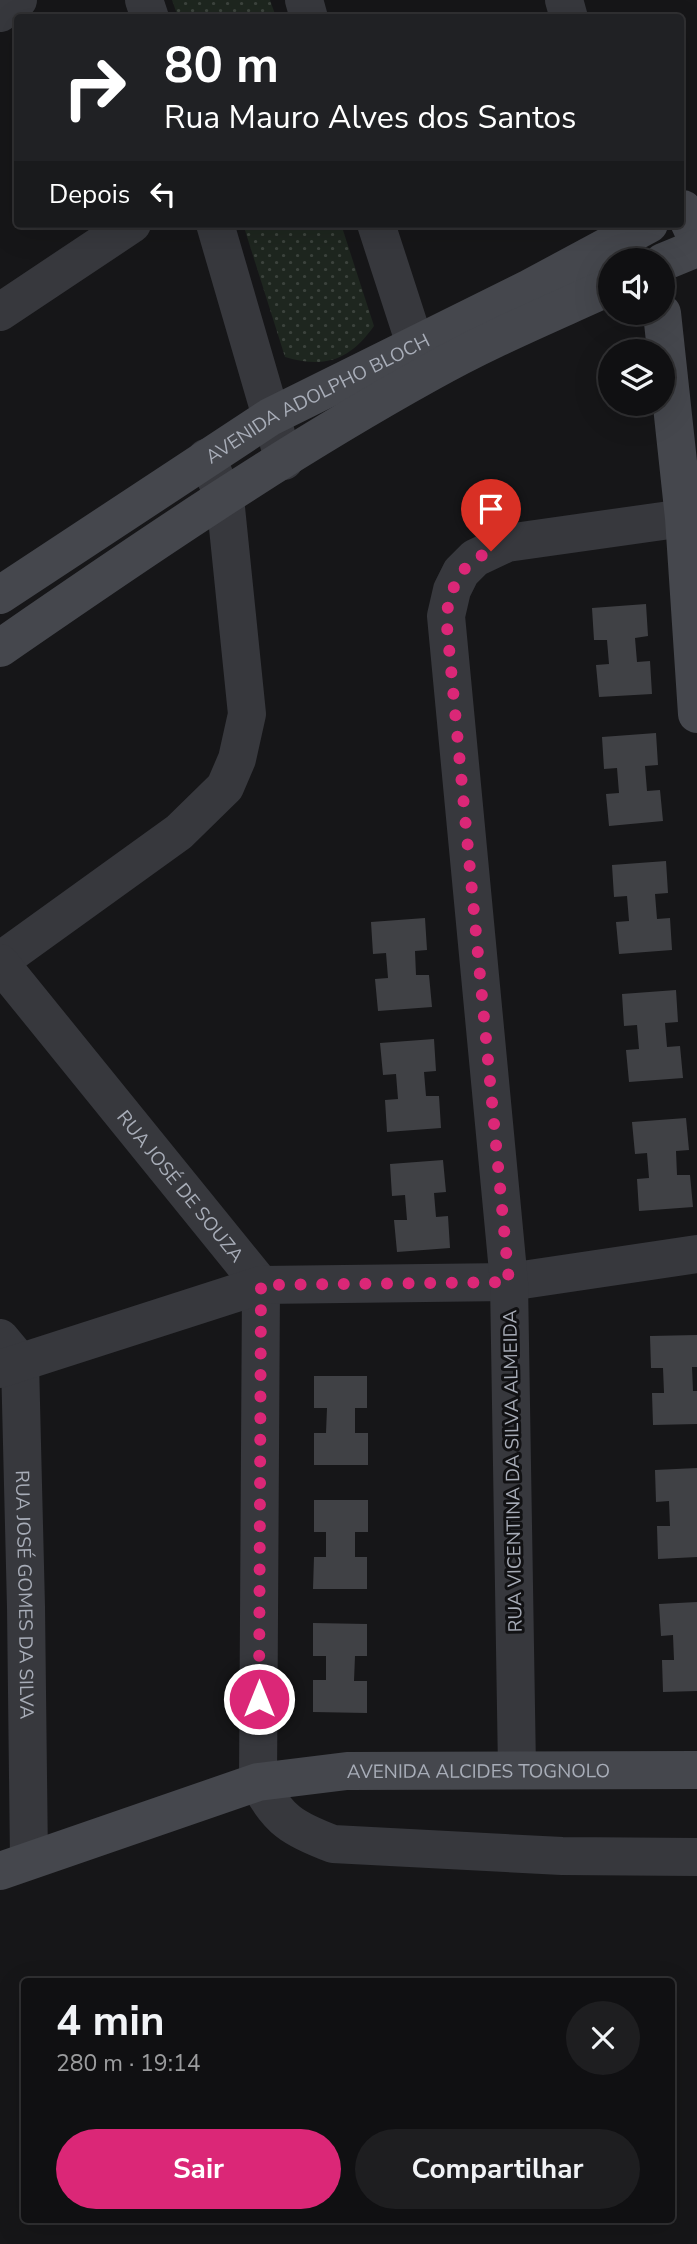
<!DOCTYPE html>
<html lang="pt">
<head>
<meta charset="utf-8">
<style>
  body { margin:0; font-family:"Nunito Sans",sans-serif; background:#1e1e20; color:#f1f3f6; height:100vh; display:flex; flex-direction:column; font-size:26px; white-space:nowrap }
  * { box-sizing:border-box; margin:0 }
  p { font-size:23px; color:#9c9d9f }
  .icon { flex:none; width:38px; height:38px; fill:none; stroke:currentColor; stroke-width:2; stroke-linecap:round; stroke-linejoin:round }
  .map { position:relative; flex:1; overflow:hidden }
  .side { position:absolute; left:21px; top:1978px; width:654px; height:245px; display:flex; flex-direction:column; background:#101012; border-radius:7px; box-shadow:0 7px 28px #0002,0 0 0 2px #303032 }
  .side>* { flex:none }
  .hud { position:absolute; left:14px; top:14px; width:670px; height:214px; border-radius:7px; box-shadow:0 7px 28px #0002,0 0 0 2px #303032; background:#202124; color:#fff; overflow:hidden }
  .controls { position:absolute; left:598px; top:248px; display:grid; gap:14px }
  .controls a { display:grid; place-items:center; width:77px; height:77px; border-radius:50%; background:#101012; box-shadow:0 7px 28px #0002,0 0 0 2px #303032; font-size:35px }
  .pin { position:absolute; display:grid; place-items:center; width:60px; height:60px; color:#fff; margin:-72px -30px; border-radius:50% 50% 50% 0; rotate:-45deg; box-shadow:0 0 7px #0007 }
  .pin .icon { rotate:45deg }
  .me { position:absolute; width:77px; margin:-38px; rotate:0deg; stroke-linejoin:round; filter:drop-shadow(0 0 5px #0008) }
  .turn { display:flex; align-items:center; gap:24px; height:147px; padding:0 35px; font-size:32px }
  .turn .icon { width:91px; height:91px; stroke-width:2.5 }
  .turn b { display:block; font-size:49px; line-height:60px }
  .then { display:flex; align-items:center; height:66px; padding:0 35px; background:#0003; gap:14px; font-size:26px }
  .round { display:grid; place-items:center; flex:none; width:74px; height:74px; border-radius:37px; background:#1e1e20 }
  .overview { display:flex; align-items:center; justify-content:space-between; height:119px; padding:0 35px }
  h1 { font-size:42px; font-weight:700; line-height:52px }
  .action { display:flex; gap:14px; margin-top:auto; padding:14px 35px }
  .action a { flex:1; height:80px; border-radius:42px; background:#db2777; color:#fff; font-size:28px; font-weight:700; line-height:80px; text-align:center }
  .action a+a { background:#1e1e20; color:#f1f3f6 }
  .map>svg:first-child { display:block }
  .grass { fill:url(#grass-dots) }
  .building { fill:#404145 }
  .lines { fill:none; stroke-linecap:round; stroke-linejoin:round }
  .street { stroke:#37383d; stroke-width:38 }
  .secondary { stroke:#45474d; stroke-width:38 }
  .route { stroke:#db2777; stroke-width:12; stroke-dasharray:0 21.6 }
  .labels { text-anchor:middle; stroke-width:6; stroke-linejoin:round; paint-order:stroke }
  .street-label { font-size:19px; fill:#a8adb8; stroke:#111113 }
</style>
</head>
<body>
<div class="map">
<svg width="697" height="2244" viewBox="0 0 697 2244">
  <defs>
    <pattern id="grass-dots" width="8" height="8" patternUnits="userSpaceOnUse" patternTransform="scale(1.75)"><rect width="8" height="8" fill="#1e261f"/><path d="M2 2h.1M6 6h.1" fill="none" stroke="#3c433d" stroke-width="1.8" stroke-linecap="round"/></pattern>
  </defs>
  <rect width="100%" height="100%" fill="#161618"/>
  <!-- grass -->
  <path class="grass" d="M172 0H270L276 17H178Z
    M243 224H341L374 326C350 360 325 369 285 357Z"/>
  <!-- building -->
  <path class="building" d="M646 604 648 636 635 638 637 662 650 661 652 694 599 697 596 665 609 664 607 640H594L592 608Z
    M656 733 658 765 645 766 647 791 660 790 663 821 609 826 606 794 619 793 617 768 604 769 602 737Z
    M666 861 668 893 655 894 657 919 670 918 672 950 619 954 616 922 629 921 627 896 614 897 612 865Z
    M425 918 427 950 415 951 416 975H429L432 1007 378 1011 375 979 388 978 386 953 373 954 371 922Z
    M676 990 678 1022 665 1023 667 1047 680 1046 683 1078 629 1082 626 1050 639 1049 637 1025 624 1026 622 994Z
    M434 1039 436 1071 424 1072 426 1096H439L441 1128 387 1132 385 1100 398 1099 396 1074 383 1075 380 1043Z
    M686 1118 689 1150 676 1151 677 1175H690L693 1207 639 1211 637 1179 649 1178 647 1153 635 1154 632 1122Z
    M443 1160 446 1192 434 1193 436 1217 448 1216 450 1248 397 1252 394 1220H407L405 1195 392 1196 390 1164Z
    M697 1335V1367H692L693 1391H697V1424L653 1425 652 1393H664L663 1368H651L650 1336Z
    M314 1376H367V1408H355V1433H368V1465H314V1433H326L327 1408H314Z
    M697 1468V1557L658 1559 657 1526H670L669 1501 656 1502 655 1470Z
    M314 1500H368V1532H355V1557H367V1589H313L314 1557H326V1532H314Z
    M697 1602V1691L663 1692 662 1660H674L673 1635 661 1636 659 1604Z
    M313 1623 367 1624V1656H355L354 1681H367V1713L313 1712V1680H326V1656H313Z"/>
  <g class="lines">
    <!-- street -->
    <g class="street">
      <path d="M144 0 150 18"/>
      <path d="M304 0 309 18"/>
      <path d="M564 0 569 18"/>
      <path d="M0 13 18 0"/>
      <path d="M215 224 284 461"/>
      <path d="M376 224 415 344"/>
      <path d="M0 312 132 224"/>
      <path d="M0 961 179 832 225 787 237 759 247 714 225 498 206 458"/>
      <path id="s1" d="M0 963 261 1285 258 1782C278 1820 293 1829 333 1844L562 1856 697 1857"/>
      <path id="s2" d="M0 1338 20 1362 26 1607 29 1860"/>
      <path d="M0 1369 261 1285 509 1282 697 1254"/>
      <path d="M517 1769 509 1282 446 616 452 590 461 572 475 558 507 543 684 518"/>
    </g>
    <!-- secondary -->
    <g class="secondary">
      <path d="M681 209H683L697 239"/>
      <path d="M663 262 697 248"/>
      <path d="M662 313 684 518 697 714"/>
      <path id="s3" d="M0 595 270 417 530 288 649 224"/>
      <path d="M0 648C139 552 281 455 429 373 487 340 550 314 611 286"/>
      <path id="s4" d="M0 1871 258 1782 347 1771 697 1770"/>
    </g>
  </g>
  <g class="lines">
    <!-- route -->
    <path class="route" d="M259 1699 261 1285 509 1282 446 616C453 583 459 565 491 551"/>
  </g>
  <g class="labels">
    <!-- street labels -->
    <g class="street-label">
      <text dy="7" stroke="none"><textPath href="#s3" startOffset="374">AVENIDA ADOLPHO BLOCH</textPath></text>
      <text dy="7" stroke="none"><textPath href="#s1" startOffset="287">RUA JOSÉ DE SOUZA</textPath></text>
      <text transform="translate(512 1471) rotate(-91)" y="7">RUA VICENTINA DA SILVA ALMEIDA</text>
      <text dy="7" stroke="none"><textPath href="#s2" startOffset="264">RUA JOSÉ GOMES DA SILVA</textPath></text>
      <text dy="7" stroke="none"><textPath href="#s4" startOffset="494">AVENIDA ALCIDES TOGNOLO</textPath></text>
    </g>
  </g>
</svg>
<div class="controls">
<a><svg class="icon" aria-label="sound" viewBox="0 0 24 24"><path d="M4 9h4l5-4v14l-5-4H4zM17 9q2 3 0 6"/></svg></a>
<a><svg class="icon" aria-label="layers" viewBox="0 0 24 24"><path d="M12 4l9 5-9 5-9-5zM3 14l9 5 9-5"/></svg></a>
</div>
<div class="pin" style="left:491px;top:551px;background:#d93025"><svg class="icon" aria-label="arrive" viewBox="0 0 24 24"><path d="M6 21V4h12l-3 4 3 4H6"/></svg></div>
<svg class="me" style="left:259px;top:1699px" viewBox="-20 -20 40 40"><circle r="17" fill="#db2777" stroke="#fff" stroke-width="3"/><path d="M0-11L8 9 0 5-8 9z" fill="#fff"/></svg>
<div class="hud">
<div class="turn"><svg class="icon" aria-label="right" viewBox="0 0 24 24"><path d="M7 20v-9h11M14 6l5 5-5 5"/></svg><div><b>80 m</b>Rua Mauro Alves dos Santos</div></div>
<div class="then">Depois<svg class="icon" aria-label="left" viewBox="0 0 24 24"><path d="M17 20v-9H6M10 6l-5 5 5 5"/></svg></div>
</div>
<section class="side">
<div class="overview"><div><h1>4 min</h1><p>280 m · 19:14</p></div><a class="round"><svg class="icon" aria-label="close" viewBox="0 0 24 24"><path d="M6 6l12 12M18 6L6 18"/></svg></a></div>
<div class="action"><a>Sair</a><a>Compartilhar</a></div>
</section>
</div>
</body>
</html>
